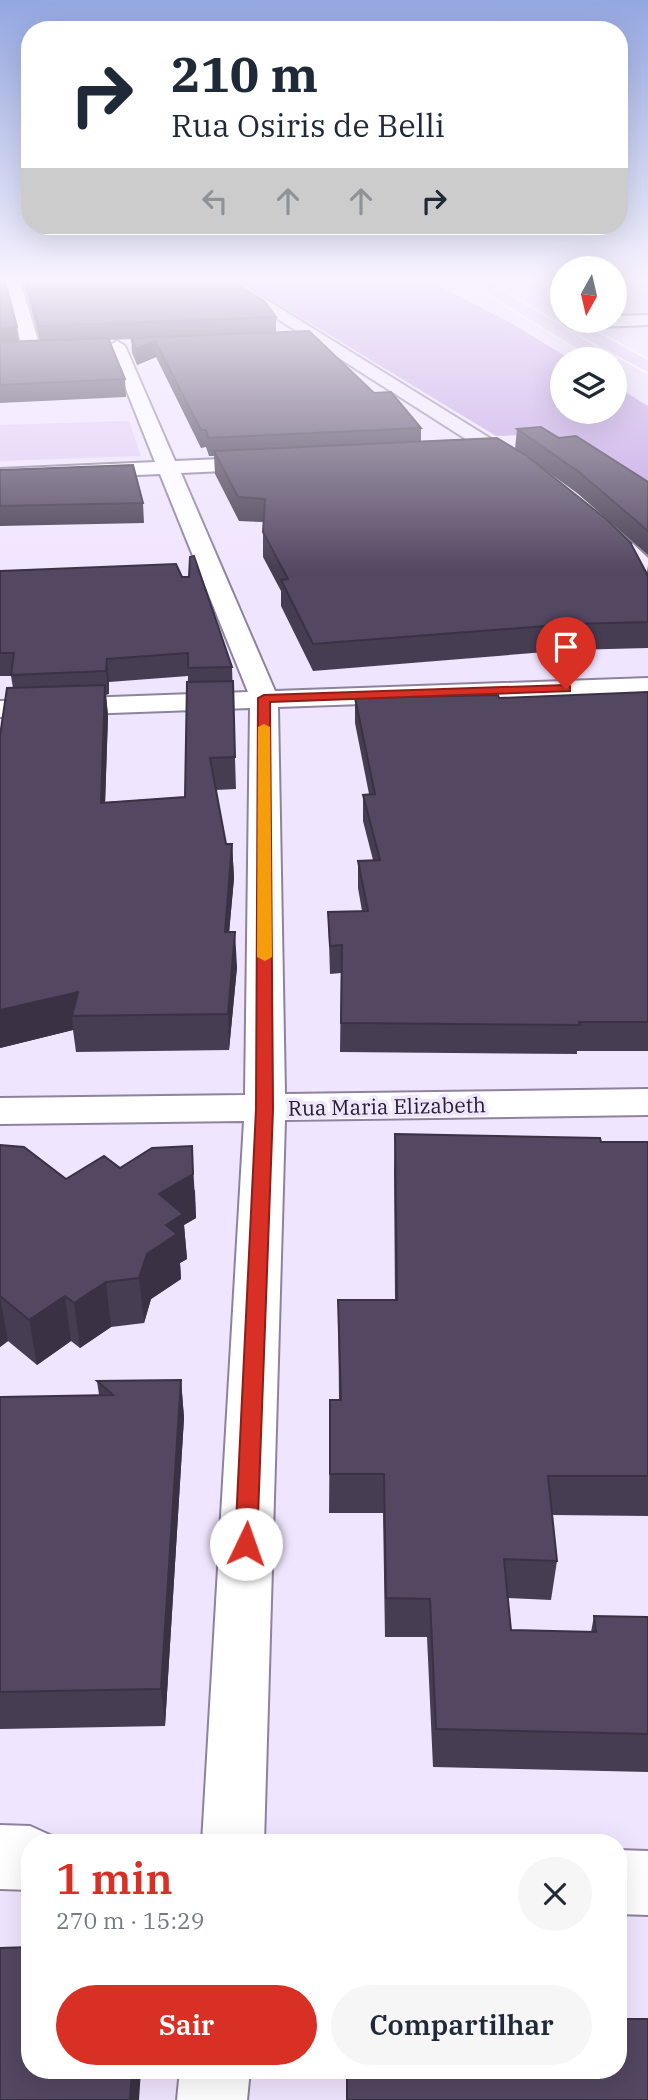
<!DOCTYPE html>
<html lang="pt">
<head>
<meta charset="utf-8">
<style>
  body { margin:0; font-family:"IBM Plex Serif",serif; background:#f6f6f7; color:#1f2937; height:100vh; display:flex; flex-direction:column; font-size:26px; white-space:nowrap }
  * { box-sizing:border-box; margin:0 }
  p { font-size:23px; color:#747a83 }
  .icon { flex:none; width:38px; height:38px; fill:none; stroke:currentColor; stroke-width:2; stroke-linecap:round; stroke-linejoin:round }
  .map { position:relative; flex:1; overflow:hidden }
  .side { position:absolute; left:21px; top:1834px; width:606px; height:245px; display:flex; flex-direction:column; background:#fff; border-radius:28px; box-shadow:0 7px 28px #0002 }
  .side>* { flex:none }
  .top-card { position:absolute; left:21px; top:21px; width:607px; height:214px; border-radius:28px; box-shadow:0 7px 28px #0002; background:#fff; color:#1f2937; overflow:hidden }
  .needle { width:46px; rotate:188deg }
  .tools { position:absolute; left:550px; top:256px; display:grid; gap:14px }
  .tools a { display:grid; place-items:center; width:77px; height:77px; border-radius:50%; background:#fff; box-shadow:0 7px 28px #0002; font-size:35px }
  .pin { position:absolute; display:grid; place-items:center; width:60px; height:60px; color:#fff; margin:-72px -30px; border-radius:50% 50% 50% 0; rotate:-45deg; box-shadow:0 0 7px #0007 }
  .pin .icon { rotate:45deg }
  .me { position:absolute; width:77px; margin:-38px; rotate:3deg; stroke-linejoin:round; filter:drop-shadow(0 0 5px #0008) }
  .turn { display:flex; align-items:center; gap:24px; height:147px; padding:0 35px; font-size:32px }
  .turn .icon { width:91px; height:91px; stroke-width:2.5 }
  .turn b { display:block; font-size:49px; line-height:60px }
  .lanes { display:flex; align-items:center; height:66px; padding:0 35px; background:#0003; justify-content:center; gap:35px; direction:ltr }
  .lanes .off { opacity:.35 }
  .round { display:grid; place-items:center; flex:none; width:74px; height:74px; border-radius:37px; background:#f6f6f7 }
  .overview { display:flex; align-items:center; justify-content:space-between; height:119px; padding:0 35px }
  h1 { font-size:42px; font-weight:600; line-height:52px; color:#d93025 }
  .action { display:flex; gap:14px; margin-top:auto; padding:14px 35px }
  .action a { flex:1; height:80px; border-radius:42px; background:#d93025; color:#fff; font-size:28px; font-weight:600; line-height:80px; text-align:center }
  .action a+a { background:#f6f6f7; color:#1f2937 }
  .map>svg:first-child { display:block }
  .green { fill:#e1cff7 }
  .forest { fill:#c0a1e2 }
  .lines { fill:none; stroke-linecap:round; stroke-linejoin:round }
  .minor-casing { stroke:#8f829e; stroke-width:4 }
  .secondary-casing { stroke:#8f829e; stroke-width:4 }
  .primary-casing { stroke:#fff; stroke-width:4 }
  .minor { fill:#fff; fill-rule:evenodd }
  .secondary { fill:#f3ebfc; fill-rule:evenodd }
  .primary { fill:#e8d7fa; fill-rule:evenodd }
  .wall { fill:#473d53; fill-rule:evenodd }
  .shaded-wall { fill:#3a3244 }
  .building { fill:#534761; stroke:#3a3244; stroke-width:2 }
  .route { fill:#d93025; stroke:#8d1f18; stroke-width:2 }
  .slow { fill:#f59e0b }
  .labels { text-anchor:middle; stroke-width:7; stroke-linejoin:round; paint-order:stroke }
  .street-label { font-size:21px; fill:#26202c; stroke:#f0e5fe }
</style>
</head>
<body>
<div class="map">
<svg width="648" height="2100" viewBox="0 0 648 2100">
  <rect width="100%" height="100%" fill="#f0e5fe"/>
  <!-- green -->
  <path class="green" d="M129 421 141 456 0 461V425Z"/>
  <!-- forest -->
  <path class="forest" d="M234 277H421L511 323 570 359H562V411H614V385L648 406V499L542 434 496 436Z"/>
  <g class="lines">
    <defs>
      <path id="minor" d="M5 277H19L41 351 38 355 32 356 23 351Z
        M648 315V325L572 328 564 323 566 320H614V316Z
        M117 341 125 346 175 461 267 457 274 459 277 463 274 467 267 469 181 473 275 691 648 678V694L278 707 285 1094 648 1089V1115L285 1120 264 1843H202L244 1121 0 1124V1098L245 1095 250 708 0 717V701L248 692 160 474 0 481V469L155 462 109 346Z
        M0 1825 30 1826 52 1836 55 1843H30V1890L0 1889Z
        M618 1850 648 1851V1915L618 1914Z
        M180 2070H250L247 2100H177Z"/>
      <path id="secondary" d="M212 277H230L530 463 533 467 530 471H516Z
        M604 522 612 524 648 558V578L640 576 596 534 593 529 596 524Z"/>
      <path id="primary" d="M461 277H479L616 359 614 361V359H594Z
        M589 328 648 360V372L583 337 581 333 583 329Z"/>
    </defs>
    <!-- minor casing -->
    <use href="#minor" class="minor-casing"/>
    <!-- secondary casing -->
    <use href="#secondary" class="secondary-casing"/>
    <!-- primary casing -->
    <use href="#primary" class="primary-casing"/>
    <!-- minor -->
    <use href="#minor" class="minor"/>
    <!-- secondary -->
    <use href="#secondary" class="secondary"/>
    <!-- primary -->
    <use href="#primary" class="primary"/>
  </g>
  <!-- wall -->
  <path class="wall" d="M0 277 18 342 40 341 22 277H216L219 283 276 317V333L374 393 421 428V441L515 449 517 429 559 438 648 482V555L577 493 537 464 632 544 631 545 647 574 648 565V648L570 650 313 671 281 606V591L263 557V522L239 521 215 474 214 456H209L206 447 201 448 156 357 137 365 132 353 131 339 109 340 125 379 126 397 0 403Z
    M0 470 143 503 144 523 0 526Z
    M0 571 182 577 232 667 236 789 216 790 226 844H232L234 878 229 932 237 967 229 1050 76 1052 73 1030 0 1048V736L13 688 11 676H0ZM188 676 185 797 105 802 108 716 106 695 109 694V682Z
    M648 692V1051H577V1054L340 1052 341 973 330 974 328 912 362 911 358 888V861L373 860 363 821V795L369 794 355 723V698H499Z
    M395 1134 601 1142H648V1516L552 1515 557 1561 551 1600 508 1598 511 1630 591 1632 594 1616 648 1617V1772L433 1767 427 1637H385L383 1513H329L330 1400H339L338 1300H395L394 1172Z
    M0 1145 66 1179 120 1168 195 1190 196 1218 184 1225 187 1259 180 1263 181 1279 151 1299 144 1323 111 1327 80 1348 71 1341 37 1365 8 1341 0 1347Z
    M181 1380 184 1418 165 1726 0 1729V1397L99 1395 97 1381Z"/>
  <!-- shaded-wall -->
  <path class="shaded-wall" d="M17 327 19 344 0 345V329Z
    M155 341 156 357 137 365 136 349Z
    M107 659 109 682V694L106 671Z
    M105 685 108 716 104 836 101 803Z
    M232 844 234 878 226 967 225 932Z
    M235 932 237 967 229 1050 228 1014Z
    M78 992 72 1016 73 1030 0 1048V1010Z
    M192 1146 196 1218 184 1225 187 1259 180 1263 181 1279 151 1299 144 1323 139 1278 147 1254 159 1194Z
    M106 1282 111 1327 80 1348 74 1303Z
    M0 1296 8 1341 0 1347Z
    M65 1296 71 1341 37 1365 29 1320Z
    M181 1380 184 1418 165 1726 161 1689Z
    M132 2070H141L139 2100H130Z"/>
  <!-- building -->
  <path class="building" d="M0 277H4L17 327 0 329Z
    M25 277H216L219 283 234 282 264 301 276 317 39 326Z
    M309 331 374 393 391 392 421 428 208 438 206 430H201L155 341 136 349 131 338Z
    M108 338 125 379 0 385V342Z
    M541 427 559 438 576 436 648 482V531L579 472 517 429Z
    M497 438 527 456 606 519 632 544 630 542 648 576V622L573 624 313 644 281 580 288 579 263 532 265 499 238 497 214 451Z
    M133 465 143 503 0 506V470Z
    M194 556 232 667 188 668V653L107 659 106 671 11 675 14 653H0V571L176 564 182 577H189L190 557Z
    M233 681 235 757 210 758 226 844H232L225 932H235L228 1014 72 1016 78 992 0 1010V736L7 688 105 685 101 803 185 797 187 682Z
    M648 692V1022H579L580 1025 341 1023 342 945 330 946 328 912 368 911 358 861 380 860 363 795 375 794 355 698 498 695 499 698Z
    M395 1134 600 1138 601 1142H648V1476H548L557 1561 504 1559 511 1630 596 1632 594 1616 648 1617V1734L436 1729 430 1599 386 1598 384 1474H330V1400H341L338 1300H397Z
    M0 1145 24 1147 66 1179 104 1156 120 1168 152 1148 192 1146 193 1174 159 1194 183 1214 166 1225 177 1234 147 1254 139 1278 106 1282 74 1303 65 1296 29 1320 0 1296Z
    M181 1380 161 1689 0 1692V1397L113 1395 97 1381Z
    M30 1947V2070H132L130 2100H0V1948Z
    M618 2019H648V2100H347V2070H618Z"/>
  <!-- sky -->
  <linearGradient id="sky" x2="0" y2="1"><stop stop-color="#93a7e0"/><stop offset="0.49" stop-color="#f8f3ff"/><stop offset="1" stop-color="#f8f3ff" stop-opacity="0"/></linearGradient>
  <rect width="648" height="571" fill="url(#sky)"/>
  <!-- route -->
  <path class="route" d="M566 685 570 686V691L270 702 273 1109 257 1544 254 1551 246 1553 238 1551 235 1544 256 1109 258 698 264 695Z"/>
  <!-- slow -->
  <path class="slow" d="M264 724 270 727 272 957 265 961 257 957 258 727Z"/>
  <g class="labels">
    <!-- street labels -->
    <g class="street-label">
      <text transform="translate(387 1107) rotate(-1)" y="7">Rua Maria Elizabeth</text>
    </g>
  </g>
</svg>
<div class="tools">
<a><svg class="needle" viewBox="-14 -14 28 28"><path d="M0-13l5 13h-10z" fill="#e53935"/><path d="M0 13l5-13h-10z" fill="#747a83"/></svg></a>
<a><svg class="icon" aria-label="layers" viewBox="0 0 24 24"><path d="M12 4l9 5-9 5-9-5zM3 14l9 5 9-5"/></svg></a>
</div>
<div class="pin" style="left:566px;top:689px;background:#d93025"><svg class="icon" aria-label="arrive" viewBox="0 0 24 24"><path d="M6 21V4h12l-3 4 3 4H6"/></svg></div>
<svg class="me" style="left:246px;top:1544px" viewBox="-20 -20 40 40"><circle r="19" fill="#fff"/><path d="M0-13L10 11 0 6-10 11z" fill="#d93025"/></svg>
<div class="top-card">
<div class="turn"><svg class="icon" aria-label="right" viewBox="0 0 24 24"><path d="M7 20v-9h11M14 6l5 5-5 5"/></svg><div><b>210 m</b>Rua Osiris de Belli</div></div>
<div class="lanes"><svg class="icon off" aria-label="left" viewBox="0 0 24 24"><path d="M17 20v-9H6M10 6l-5 5 5 5"/></svg><svg class="icon off" aria-label="ahead" viewBox="0 0 24 24"><path d="M12 20V5M6 11l6-6 6 6"/></svg><svg class="icon off" aria-label="ahead" viewBox="0 0 24 24"><path d="M12 20V5M6 11l6-6 6 6"/></svg><svg class="icon" aria-label="right" viewBox="0 0 24 24"><path d="M7 20v-9h11M14 6l5 5-5 5"/></svg></div>
</div>
<section class="side">
<div class="overview"><div><h1>1 min</h1><p>270 m · 15:29</p></div><a class="round"><svg class="icon" aria-label="close" viewBox="0 0 24 24"><path d="M6 6l12 12M18 6L6 18"/></svg></a></div>
<div class="action"><a>Sair</a><a>Compartilhar</a></div>
</section>
</div>
</body>
</html>
